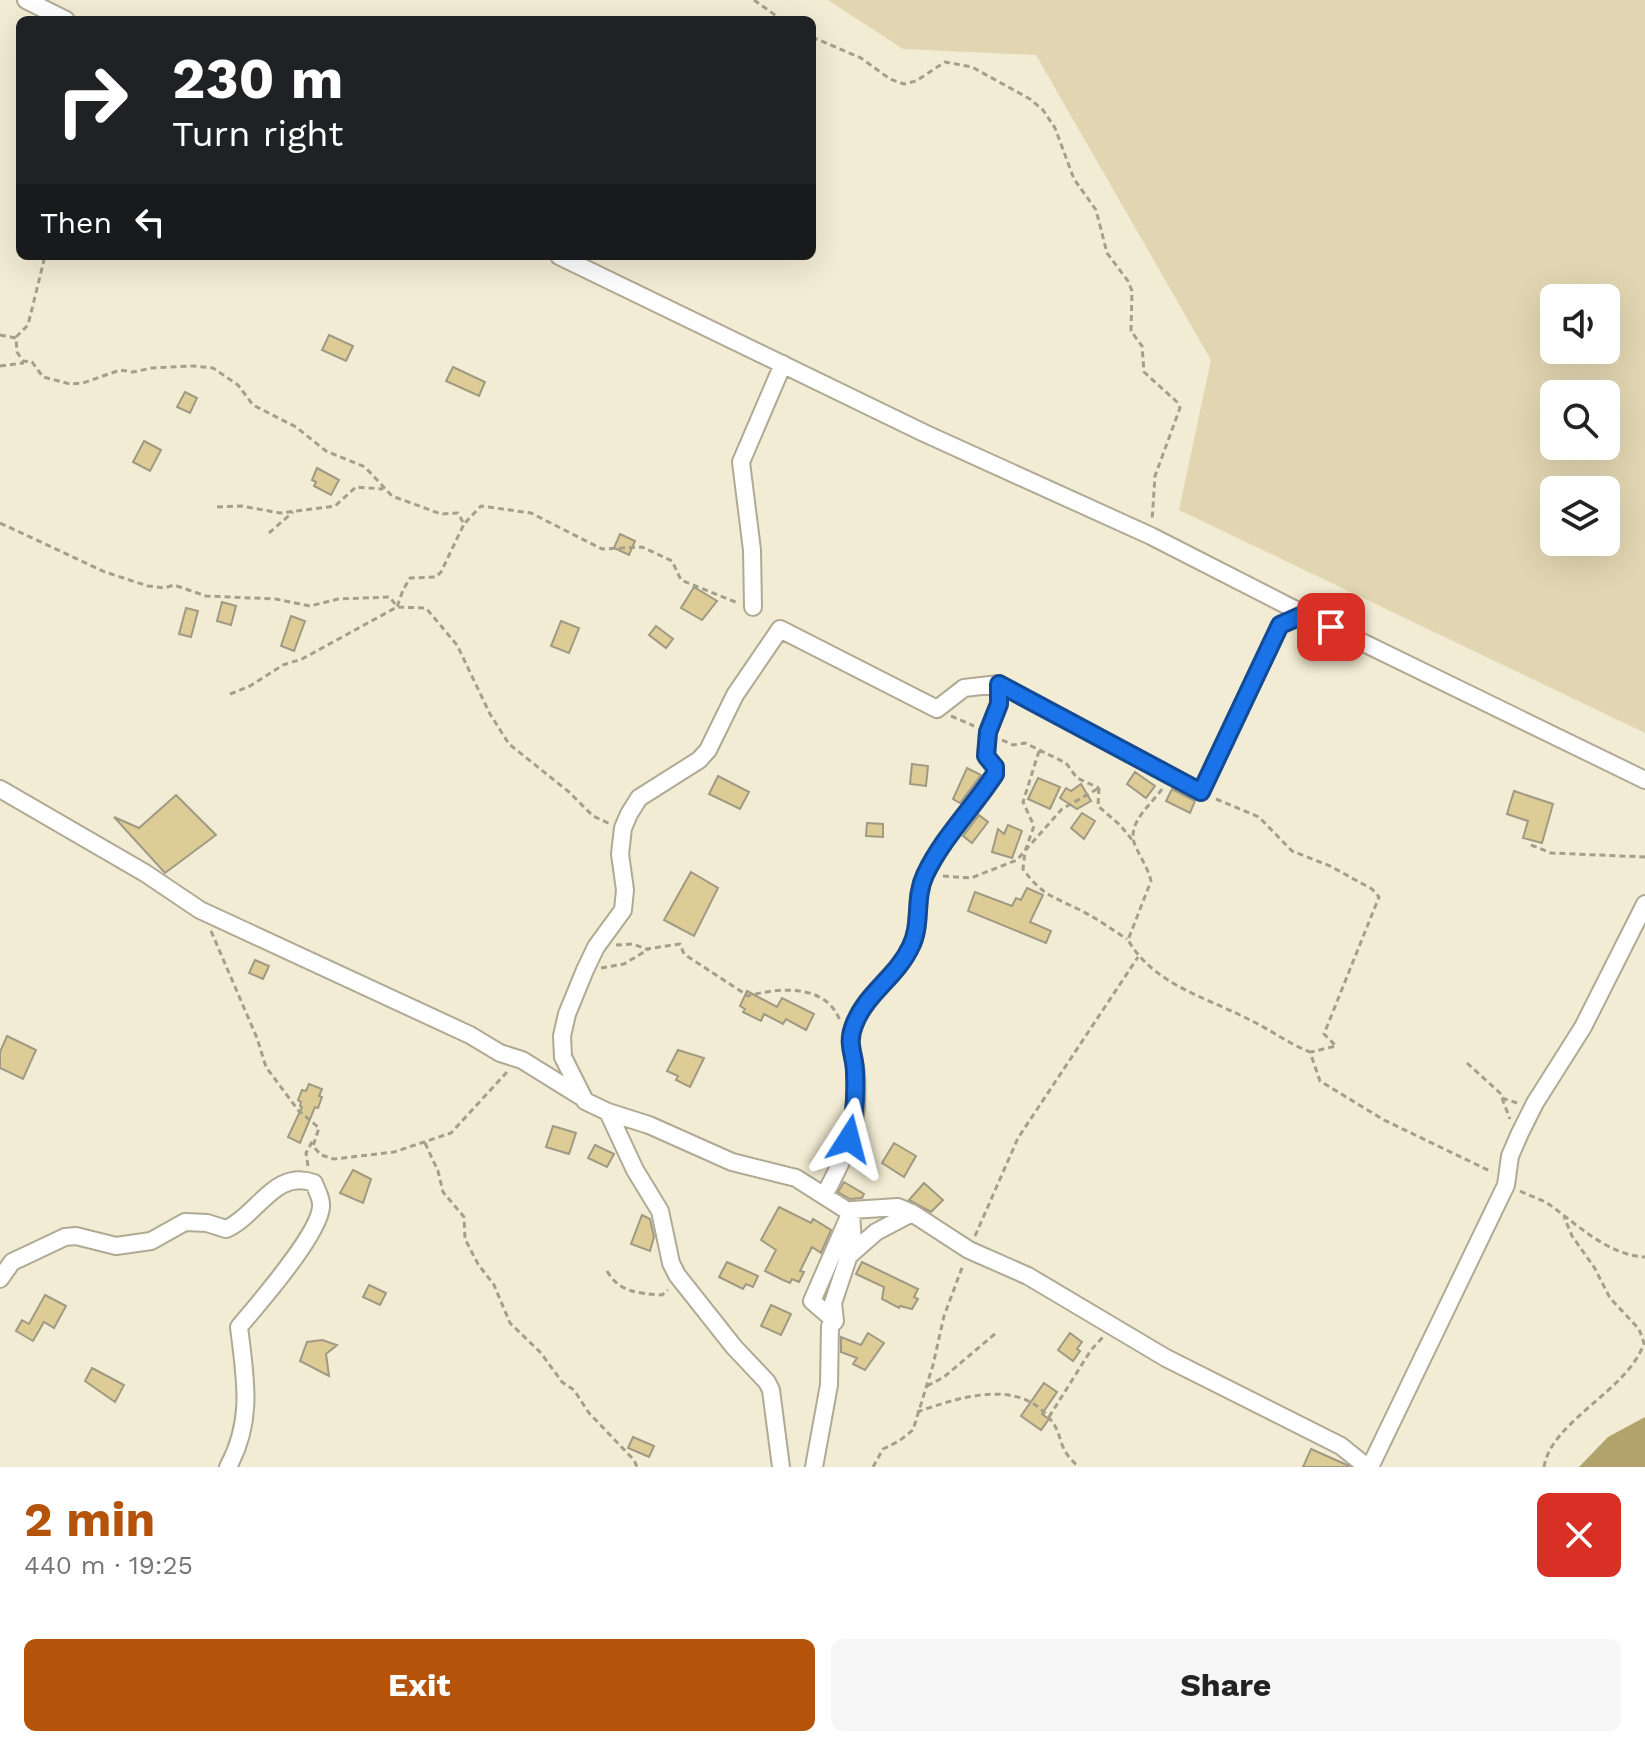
<!DOCTYPE html>
<html lang="en">
<head>
<meta charset="utf-8">
<style>
  body { margin:0; font-family:"Work Sans",sans-serif; background:#f6f6f6; color:#222; height:100vh; display:flex; flex-direction:column; font-size:30px; white-space:nowrap }
  * { box-sizing:border-box; margin:0 }
  p { font-size:26px; color:#767676 }
  .icon { flex:none; width:44px; height:44px; fill:none; stroke:currentColor; stroke-width:2; stroke-linecap:round; stroke-linejoin:round }
  .map { position:relative; height:1467px; overflow:hidden }
  .drawer { display:flex; flex-direction:column; background:#fff; flex:1 }
  .drawer>* { flex:none }
  .guide { position:absolute; left:16px; top:16px; width:800px; height:244px; border-radius:12px; box-shadow:0 8px 32px #0002; background:#202124; color:#fff; overflow:hidden }
  .fabs { position:absolute; left:1540px; top:284px; display:grid; gap:16px }
  .fabs a { display:grid; place-items:center; width:80px; height:80px; border-radius:12px; background:#fff; box-shadow:0 8px 32px #0002; font-size:40px }
  .pin { position:absolute; display:grid; place-items:center; width:68px; height:68px; color:#fff; margin:-34px; border-radius:16px; box-shadow:0 4px 12px #0006 }
  .me { position:absolute; width:88px; margin:-44px; rotate:9deg; stroke-linejoin:round; filter:drop-shadow(0 0 6px #0008) }
  .turn { display:flex; align-items:center; gap:28px; height:168px; padding:0 24px; font-size:36px }
  .turn .icon { width:104px; height:104px; stroke-width:2.5 }
  .turn b { display:block; font-size:56px; line-height:68px }
  .then { display:flex; align-items:center; height:76px; padding:0 24px; background:#0003; gap:16px; font-size:30px }
  .round { display:grid; place-items:center; flex:none; width:84px; height:84px; border-radius:12px; background:#f6f6f6 }
  .overview { display:flex; align-items:center; justify-content:space-between; height:136px; padding:0 24px }
  h1 { font-size:48px; font-weight:700; line-height:60px; color:#b45309 }
  .primary-button { display:flex; gap:16px; margin-top:auto; padding:16px 24px }
  .primary-button a { flex:1; height:92px; border-radius:12px; background:#b45309; color:#fff; font-size:32px; font-weight:700; line-height:92px; text-align:center }
  .primary-button a+a { background:#f6f6f6; color:#222 }
  .map>svg:first-child { display:block }
  .green { fill:#e1d6b1; fill-rule:evenodd }
  .water { fill:#b2a26c }
  .building { fill:#ddcc95; stroke:#a09983; stroke-width:2 }
  .lines { fill:none; stroke-linecap:round; stroke-linejoin:round }
  .minor-casing { stroke:#b0a993; stroke-width:20 }
  .path { stroke:#a49f8c; stroke-width:3; stroke-dasharray:6 4; stroke-linecap:butt }
  .minor { stroke:#fff; stroke-width:16 }
  .route-casing { stroke:#114b97; stroke-width:20 }
  .route { stroke:#1a73e8; stroke-width:14 }
</style>
</head>
<body>
<div class="map">
<svg width="1645" height="1467" viewBox="0 0 1645 1467">
  <rect width="100%" height="100%" fill="#f3ecd4"/>
  <!-- green -->
  <path class="green" d="M828 0H1645V733L1179 510 1211 360 1036 55 903 49ZM1554 298H1606V350H1554ZM1554 394H1606V446H1554ZM1554 490H1606V542H1554Z"/>
  <!-- water -->
  <path class="water" d="M1645 1417V1467H1579L1608 1437Z"/>
  <!-- building -->
  <path class="building" d="M329 335 353 346 346 361 322 350Z
    M453 367 485 382 479 396 446 381Z
    M185 392 197 398 190 413 177 407Z
    M144 441 161 450 150 471 133 462Z
    M317 468 339 480 331 495 314 486 316 482 312 480Z
    M620 534 635 541 629 555 614 548Z
    M694 587 717 601 702 620 681 608Z
    M222 602 236 606 231 625 217 621Z
    M186 608 198 611 191 637 179 634Z
    M291 616 305 621 294 651 281 646Z
    M561 621 579 628 569 653 551 646Z
    M656 626 673 639 666 648 649 635Z
    M912 764 928 766 926 786 910 784Z
    M967 768 981 775 960 803 953 799Z
    M1135 772 1155 786 1146 798 1127 784Z
    M718 776 749 792 740 809 709 794Z
    M1038 778 1060 787 1050 809 1028 799Z
    M1081 784 1091 801 1077 809 1060 798 1066 788 1071 791Z
    M1172 789 1195 801 1190 813 1166 801Z
    M1514 791 1553 804 1542 843 1523 838 1528 821 1507 814Z
    M176 795 216 835 165 873 114 817 139 828Z
    M1082 813 1095 821 1084 839 1071 828Z
    M979 815 988 822 972 843 963 836Z
    M867 823 883 824V837L866 836Z
    M1008 825 1022 831 1012 858 992 852 998 829 1004 834Z
    M691 872 718 888 694 936 664 920Z
    M1027 888 1043 895 1030 922 1051 931 1046 943 968 911 975 892 1012 906 1016 898 1021 900Z
    M255 960 269 966 263 979 249 973Z
    M747 991 777 1007 782 998 814 1014 806 1030 786 1019 783 1024 764 1014 761 1021 743 1012 745 1009 740 1006Z
    M7 1036 36 1050 23 1079 0 1068V1052Z
    M678 1050 704 1058 690 1087 676 1080 678 1076 667 1071Z
    M309 1084 322 1089 319 1096 322 1097 318 1108 315 1107 300 1143 288 1137 302 1107 300 1106 301 1102 298 1100 302 1090 306 1091Z
    M553 1126 576 1133 569 1154 546 1147Z
    M894 1143 916 1156 904 1177 882 1163Z
    M595 1145 614 1154 607 1167 588 1158Z
    M353 1170 371 1179 363 1203 340 1193Z
    M844 1182 864 1194 862 1198 850 1199 838 1192Z
    M924 1183 943 1200 931 1212 909 1200Z
    M779 1207 811 1223 813 1219 831 1230 821 1253 812 1247 800 1271 804 1272 799 1282 792 1279 790 1283 781 1279 765 1271 776 1250 761 1240Z
    M642 1215 650 1219 654 1237 650 1251 631 1244Z
    M727 1262 758 1276 753 1287 746 1284 743 1289 719 1277Z
    M862 1262 918 1289 914 1297 918 1299 912 1309 900 1306 899 1308 882 1299 884 1287 856 1274Z
    M369 1285 386 1293 380 1305 363 1297Z
    M45 1295 66 1306 54 1328 44 1322 33 1341 16 1331 22 1320 29 1324Z
    M771 1305 791 1314 781 1335 761 1326Z
    M868 1333 884 1343 865 1370 853 1364 857 1358 841 1352V1337L861 1345Z
    M1070 1333 1082 1342 1077 1349 1080 1351 1073 1361 1058 1350Z
    M322 1340 337 1345 326 1354 329 1376 300 1361 307 1342Z
    M92 1368 124 1385 115 1402 85 1381Z
    M1044 1383 1057 1392 1042 1414 1049 1419 1041 1430 1021 1416Z
    M633 1437 654 1446 649 1457 628 1448Z
    M1311 1449 1347 1465 1350 1467H1303Z"/>
  <g class="lines">
    <defs>
      <path id="minor" d="M26 0 66 20
        M559 256 924 433 1151 536 1290 607 1645 780
        M753 607 752 550 741 462 783 364
        M1305 614 1280 625 1201 792 999 684 964 688 937 709 780 629 735 695 708 750 699 760 639 798 629 814 623 828 620 854 625 890 623 910 596 947 585 970 567 1014 562 1036 563 1057 585 1101 608 1112 649 1125 732 1162 796 1178 851 1213 852 1210 898 1207 912 1213 969 1250 1028 1276 1166 1358 1341 1446 1367 1467
        M0 789 145 873 200 910 470 1035 500 1053 522 1060 580 1096
        M608 1112 635 1170 660 1211 671 1263 677 1275 734 1347 767 1382 771 1390 781 1467
        M824 1196C837 1171 852 1143 855 1116 857 1104 857 1078 855 1067 852 1051 848 1041 854 1025 865 993 897 977 911 946 922 924 914 898 925 875 943 837 973 808 995 774V767L986 756 988 732 999 704V684
        M851 1254 876 1232 912 1213
        M0 1279 12 1262 65 1237 76 1236 116 1246 151 1241 185 1222 207 1223 226 1229C257 1216 275 1168 314 1183 317 1191 322 1199 321 1207 319 1235 258 1304 239 1327 245 1377 254 1420 228 1467
        M835 1321 812 1301 850 1214
        M814 1467 829 1385 830 1326 835 1321 833 1303 853 1243 851 1213
        M1370 1467 1506 1185 1510 1156 1520 1133 1535 1103 1583 1027 1645 904"/>
    </defs>
    <!-- minor casing -->
    <use href="#minor" class="minor-casing"/>
    <!-- path -->
    <path class="path" d="M754 0 782 20
      M812 37 861 58 890 79 904 84 916 81 945 62 972 67 1030 99 1043 110 1055 128 1074 179 1096 210 1107 253 1128 281 1132 291 1131 331 1142 346 1144 372 1177 402 1180 408 1155 476 1152 521
      M0 335 16 338 17 352 23 361 32 362 43 377 70 384 83 383 120 370 133 372 152 368 193 366 213 368 238 385 253 405 296 427 326 451 365 467 392 496 441 514 458 513 464 524 481 506 531 513 602 549 642 547 672 561 681 580 738 603
      M16 337 28 325 45 256
      M0 366 24 363
      M217 507 241 506 280 513 335 506 356 487 383 489
      M0 523 105 572 148 586 164 588 174 585 206 596 276 599 310 606 338 599 390 597 397 607 403 590 410 578 436 577 441 572 464 524
      M269 533 293 512
      M230 694 250 686 283 665 302 659 397 607 426 608 457 645 490 714 509 744 569 792 593 816 610 824
      M951 716 974 726
      M1002 740 1013 745 1025 743 1066 763 1077 778 1099 788
      M1039 751 1023 802 1034 826 1025 851 1023 869C1042 895 1052 896 1078 909 1095 917 1111 929 1127 939
      M1099 788 1098 806 1120 825 1133 841
      M1162 789C1151 805 1126 823 1135 845 1140 857 1148 868 1151 881L1128 940C1154 985 1206 997 1250 1020 1271 1030 1289 1044 1310 1052L1320 1081 1384 1120 1492 1172
      M1216 799 1259 817 1292 851 1330 866 1372 889 1379 897 1324 1034 1336 1046 1311 1052
      M1531 845 1551 853 1645 857
      M943 876 971 878 1017 860 1062 809 1099 788
      M211 931 257 1038 266 1067 298 1110 319 1128 313 1146 321 1155 334 1159 394 1152 451 1133 507 1072
      M616 945 633 944 646 949 680 944 684 954 748 996C780 987 827 984 840 1021
      M601 968 624 964 649 949
      M1467 1063 1500 1093 1510 1119
      M1502 1098 1517 1103
      M425 1143 438 1171 443 1192 464 1217 465 1239 478 1264 494 1285 510 1323 541 1353 562 1382 574 1390 589 1413 634 1460 637 1467
      M308 1166 306 1153 313 1140
      M1520 1191C1530 1196 1541 1199 1550 1205 1579 1226 1608 1255 1645 1257
      M975 1236 1018 1138 1138 957
      M607 1271C620 1293 638 1293 662 1295L668 1290
      M927 1386 944 1377 996 1333
      M917 1412C957 1398 1019 1377 1050 1419 1058 1428 1059 1437 1063 1447 1066 1455 1073 1461 1078 1467
      M1049 1417 1091 1350 1103 1337
      M873 1467 883 1449 899 1441 913 1430 933 1365 944 1316 963 1265
      M1544 1467C1551 1421 1629 1390 1644 1343L1639 1329 1610 1298 1594 1267 1572 1236 1564 1217"/>
    <!-- minor -->
    <use href="#minor" class="minor"/>
  </g>
  <g class="lines">
    <defs>
      <path id="route" d="M849 1139C855 1117 856 1096 855 1073 855 1054 846 1045 854 1025 866 993 897 977 911 946 922 924 914 898 925 875 943 837 973 808 995 774V767L986 756 988 732 999 704V684L1201 792 1280 625 1305 614 1331 627"/>
    </defs>
    <!-- route casing -->
    <use href="#route" class="route-casing"/>
    <!-- route -->
    <use href="#route" class="route"/>
  </g>
</svg>
<div class="fabs">
<a><svg class="icon" aria-label="sound" viewBox="0 0 24 24"><path d="M4 9h4l5-4v14l-5-4H4zM17 9q2 3 0 6"/></svg></a>
<a><svg class="icon" aria-label="search" viewBox="0 0 24 24"><circle cx="10" cy="10" r="6"/><path d="M15 15l6 6"/></svg></a>
<a><svg class="icon" aria-label="layers" viewBox="0 0 24 24"><path d="M12 4l9 5-9 5-9-5zM3 14l9 5 9-5"/></svg></a>
</div>
<div class="pin" style="left:1331px;top:627px;background:#d93025"><svg class="icon" aria-label="arrive" viewBox="0 0 24 24"><path d="M6 21V4h12l-3 4 3 4H6"/></svg></div>
<svg class="me" style="left:849px;top:1139px" viewBox="-20 -20 40 40"><path d="M0-17L14 15 0 8-14 15z" fill="#1a73e8" stroke="#fff" stroke-width="4"/></svg>
<div class="guide">
<div class="turn"><svg class="icon" aria-label="right" viewBox="0 0 24 24"><path d="M7 20v-9h11M14 6l5 5-5 5"/></svg><div><b>230 m</b>Turn right</div></div>
<div class="then">Then<svg class="icon" aria-label="left" viewBox="0 0 24 24"><path d="M17 20v-9H6M10 6l-5 5 5 5"/></svg></div>
</div>
</div>
<section class="drawer">
<div class="overview"><div><h1>2 min</h1><p>440 m · 19:25</p></div><a class="round" style="background:#d93025;color:#fff"><svg class="icon" aria-label="close" viewBox="0 0 24 24"><path d="M6 6l12 12M18 6L6 18"/></svg></a></div>
<div class="primary-button"><a>Exit</a><a>Share</a></div>
</section>
</body>
</html>
